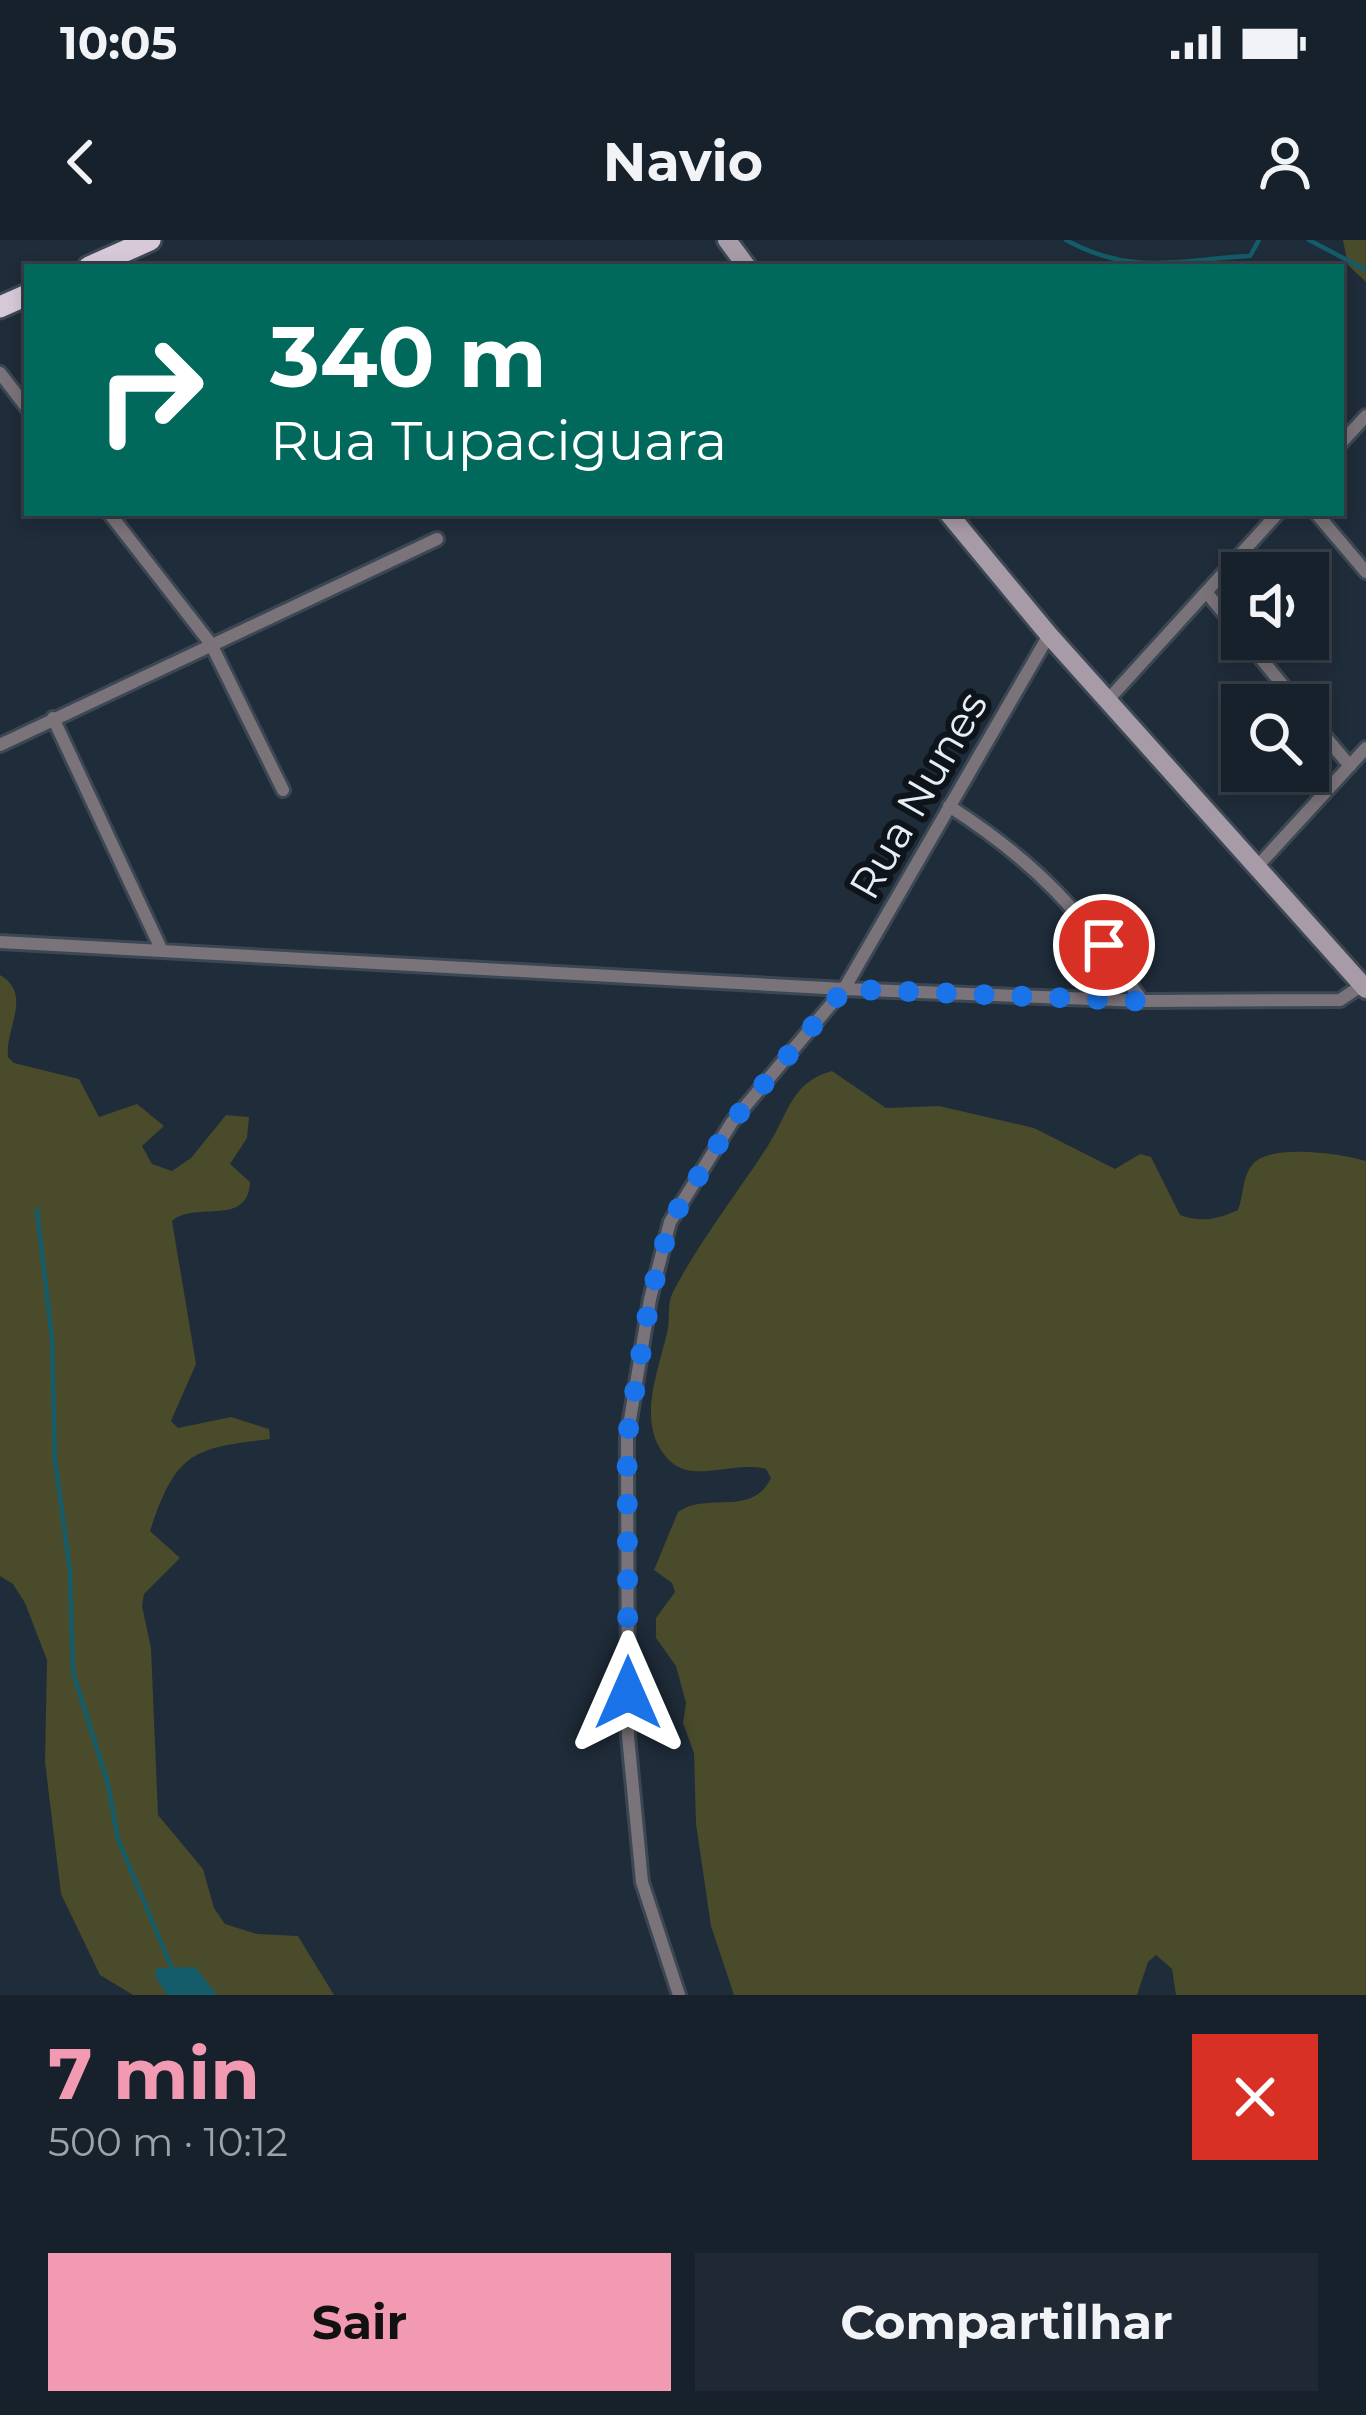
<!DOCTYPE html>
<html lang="pt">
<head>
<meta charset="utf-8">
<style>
  body { margin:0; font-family:Montserrat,sans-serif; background:#202933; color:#f1f3f6; height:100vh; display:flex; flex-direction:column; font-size:45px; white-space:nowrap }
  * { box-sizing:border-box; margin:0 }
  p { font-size:39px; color:#9ea3a9 }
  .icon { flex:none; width:66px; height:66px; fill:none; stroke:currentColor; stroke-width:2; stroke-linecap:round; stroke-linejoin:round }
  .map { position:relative; height:1755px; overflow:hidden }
  .side { display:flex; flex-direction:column; background:#17212b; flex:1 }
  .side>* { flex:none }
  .guide { position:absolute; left:24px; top:24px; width:1320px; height:252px; border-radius:0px; box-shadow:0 6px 18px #0003,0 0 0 3px #363e47; background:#00695c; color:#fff; overflow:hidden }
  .controls { position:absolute; left:1221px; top:312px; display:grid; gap:24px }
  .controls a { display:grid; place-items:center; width:108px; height:108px; border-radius:0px; background:#17212b; box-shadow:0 6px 18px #0003,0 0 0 3px #363e47; font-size:60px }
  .pin { position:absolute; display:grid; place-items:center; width:102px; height:102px; color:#fff; margin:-51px; border:6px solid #fff; border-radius:50%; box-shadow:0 3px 12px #0007 }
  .me { position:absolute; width:132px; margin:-66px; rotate:0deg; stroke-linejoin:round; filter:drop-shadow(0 0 9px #0008) }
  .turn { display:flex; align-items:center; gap:42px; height:252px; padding:0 48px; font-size:54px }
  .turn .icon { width:156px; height:156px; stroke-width:2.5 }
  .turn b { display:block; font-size:84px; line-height:102px }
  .round { display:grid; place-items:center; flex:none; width:126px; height:126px; border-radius:0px; background:#202933 }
  .headline { display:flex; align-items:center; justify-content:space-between; height:204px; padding:0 48px }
  h1 { font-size:72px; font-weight:700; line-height:90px; color:#f19ab1 }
  .primary-button { display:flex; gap:24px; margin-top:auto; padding:24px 48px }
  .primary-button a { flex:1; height:138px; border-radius:0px; background:#f19ab1; color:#111; font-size:48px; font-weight:700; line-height:138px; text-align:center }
  .primary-button a+a { background:#202933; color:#f1f3f6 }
  .status { display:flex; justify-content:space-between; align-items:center; height:84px; padding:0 60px; background:#17212b; direction:ltr }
  .status svg { height:33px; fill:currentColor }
  header { display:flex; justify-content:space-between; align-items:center; height:156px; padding:0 48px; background:#17212b; font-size:54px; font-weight:700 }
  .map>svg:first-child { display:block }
  .green { fill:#494b2a }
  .water { fill:#145c69 }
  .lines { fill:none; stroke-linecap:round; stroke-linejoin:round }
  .stream { stroke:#145c69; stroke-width:4.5 }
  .minor-casing { stroke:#3b4753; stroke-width:18 }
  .secondary-casing { stroke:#3b4753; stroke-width:24 }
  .trunk-casing { stroke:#3b4753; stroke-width:27 }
  .minor { stroke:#7a7379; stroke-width:12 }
  .secondary { stroke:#a69ba6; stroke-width:18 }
  .trunk { stroke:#d8c9d8; stroke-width:21 }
  .route { stroke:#1a73e8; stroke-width:21; stroke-dasharray:0 37.8 }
  .labels { text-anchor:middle; stroke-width:12; stroke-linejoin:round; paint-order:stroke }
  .street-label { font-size:42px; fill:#e5eef6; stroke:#0e141a }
</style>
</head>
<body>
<div class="status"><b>10:05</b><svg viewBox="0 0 49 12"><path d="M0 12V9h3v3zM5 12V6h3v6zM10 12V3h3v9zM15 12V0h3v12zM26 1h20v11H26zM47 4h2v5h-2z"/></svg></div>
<header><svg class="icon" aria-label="back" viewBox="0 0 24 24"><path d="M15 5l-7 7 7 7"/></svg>Navio<svg class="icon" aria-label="person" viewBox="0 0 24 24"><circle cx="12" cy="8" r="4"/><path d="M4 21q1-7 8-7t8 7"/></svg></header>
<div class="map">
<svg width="1366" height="1755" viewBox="0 0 1366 1755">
  <rect width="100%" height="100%" fill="#1f2c39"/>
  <!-- green -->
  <path class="green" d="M1343 0H1366V42L1348 25Z
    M0 735C33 754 5 788 8 817L14 823 79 839 99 877 137 864 164 886 142 906 152 924 172 931 191 918 226 875 249 877 247 898 230 924 250 942C248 988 196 960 172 981L196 1124 171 1181 178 1188 231 1177 269 1189 270 1199C191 1208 176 1213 150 1291L180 1318 144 1354 142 1366 151 1408 158 1575 203 1629 214 1668 225 1684 257 1694 298 1696 334 1755H133L100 1735 61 1654 45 1522 47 1420 25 1363 13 1344 0 1336Z
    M832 831 886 868 939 866 1034 888 1115 929 1140 914 1151 917 1180 975C1202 983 1218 979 1238 970 1244 955 1242 936 1253 924 1271 903 1342 914 1366 921V1755H1176L1172 1729 1156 1715 1148 1722 1137 1755H734L711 1686 696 1584 694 1513 683 1483 686 1463 676 1426 656 1398V1378L675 1352 672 1343 654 1330 678 1272C707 1251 752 1278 771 1238L766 1229C733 1220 694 1244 670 1221 633 1185 660 1129 668 1088 670 1076 667 1063 673 1052 700 1000 737 954 769 904 788 874 792 841 832 831Z"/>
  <!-- water -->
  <path class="water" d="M195 1727 217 1755H167L155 1736 157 1728Z"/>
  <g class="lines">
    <!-- stream -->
    <path class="stream" d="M1066 0C1133 37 1180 19 1250 16L1259 0
      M1309 0 1366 30
      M37 970 52 1099 55 1220 70 1331 73 1432 108 1544 118 1599 173 1731"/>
    <defs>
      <path id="minor" d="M0 133 27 168
        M1341 203 1366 176
        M109 273 211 404 283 550
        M1316 273 1366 332
        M1206 352 1242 395
        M1245 399 1299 465
        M1107 461 1278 273
        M1308 476 1350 526
        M53 478 162 711
        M0 505 437 299
        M949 566C1039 624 1082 673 1142 761
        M1255 629 1366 508
        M0 702 844 749 1142 761 1340 760 1361 746
        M679 1755 642 1642 628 1496 627 1198 650 1059 670 982 732 882 844 749 1049 395"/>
      <path id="secondary" d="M727 0 747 27
        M948 273 1049 395 1366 749"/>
      <path id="trunk" d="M89 27 150 0
        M0 67 27 55"/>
    </defs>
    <!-- minor casing -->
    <use href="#minor" class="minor-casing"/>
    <!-- secondary casing -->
    <use href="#secondary" class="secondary-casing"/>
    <!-- trunk casing -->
    <use href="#trunk" class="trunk-casing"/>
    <!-- minor -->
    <use href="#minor" class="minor"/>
    <!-- secondary -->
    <use href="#secondary" class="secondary"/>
    <!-- trunk -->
    <use href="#trunk" class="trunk"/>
  </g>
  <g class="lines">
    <!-- route -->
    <path class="route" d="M628 1453 627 1198 650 1059 670 982 732 882 844 749 1142 761 1104 705"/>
  </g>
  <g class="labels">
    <!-- street labels -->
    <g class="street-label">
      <text transform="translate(918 555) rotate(-60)" y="15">Rua Nunes</text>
    </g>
  </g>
</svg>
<div class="controls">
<a><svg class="icon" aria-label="sound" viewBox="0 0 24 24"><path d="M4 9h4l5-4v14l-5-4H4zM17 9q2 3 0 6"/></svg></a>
<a><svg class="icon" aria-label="search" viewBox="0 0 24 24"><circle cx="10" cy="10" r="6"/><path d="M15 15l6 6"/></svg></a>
</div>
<div class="pin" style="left:1104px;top:705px;background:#d93025"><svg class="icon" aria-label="arrive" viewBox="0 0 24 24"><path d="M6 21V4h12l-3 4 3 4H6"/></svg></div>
<svg class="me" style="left:628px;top:1453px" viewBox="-20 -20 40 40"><path d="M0-17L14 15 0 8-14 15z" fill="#1a73e8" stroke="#fff" stroke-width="4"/></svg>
<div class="guide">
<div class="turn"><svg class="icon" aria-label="right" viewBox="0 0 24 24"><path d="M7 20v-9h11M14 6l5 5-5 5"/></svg><div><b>340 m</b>Rua Tupaciguara</div></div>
</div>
</div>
<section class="side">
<div class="headline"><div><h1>7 min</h1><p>500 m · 10:12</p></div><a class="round" style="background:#d93025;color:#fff"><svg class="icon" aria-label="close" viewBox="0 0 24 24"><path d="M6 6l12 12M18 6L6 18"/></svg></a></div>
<div class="primary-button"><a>Sair</a><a>Compartilhar</a></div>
</section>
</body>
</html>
